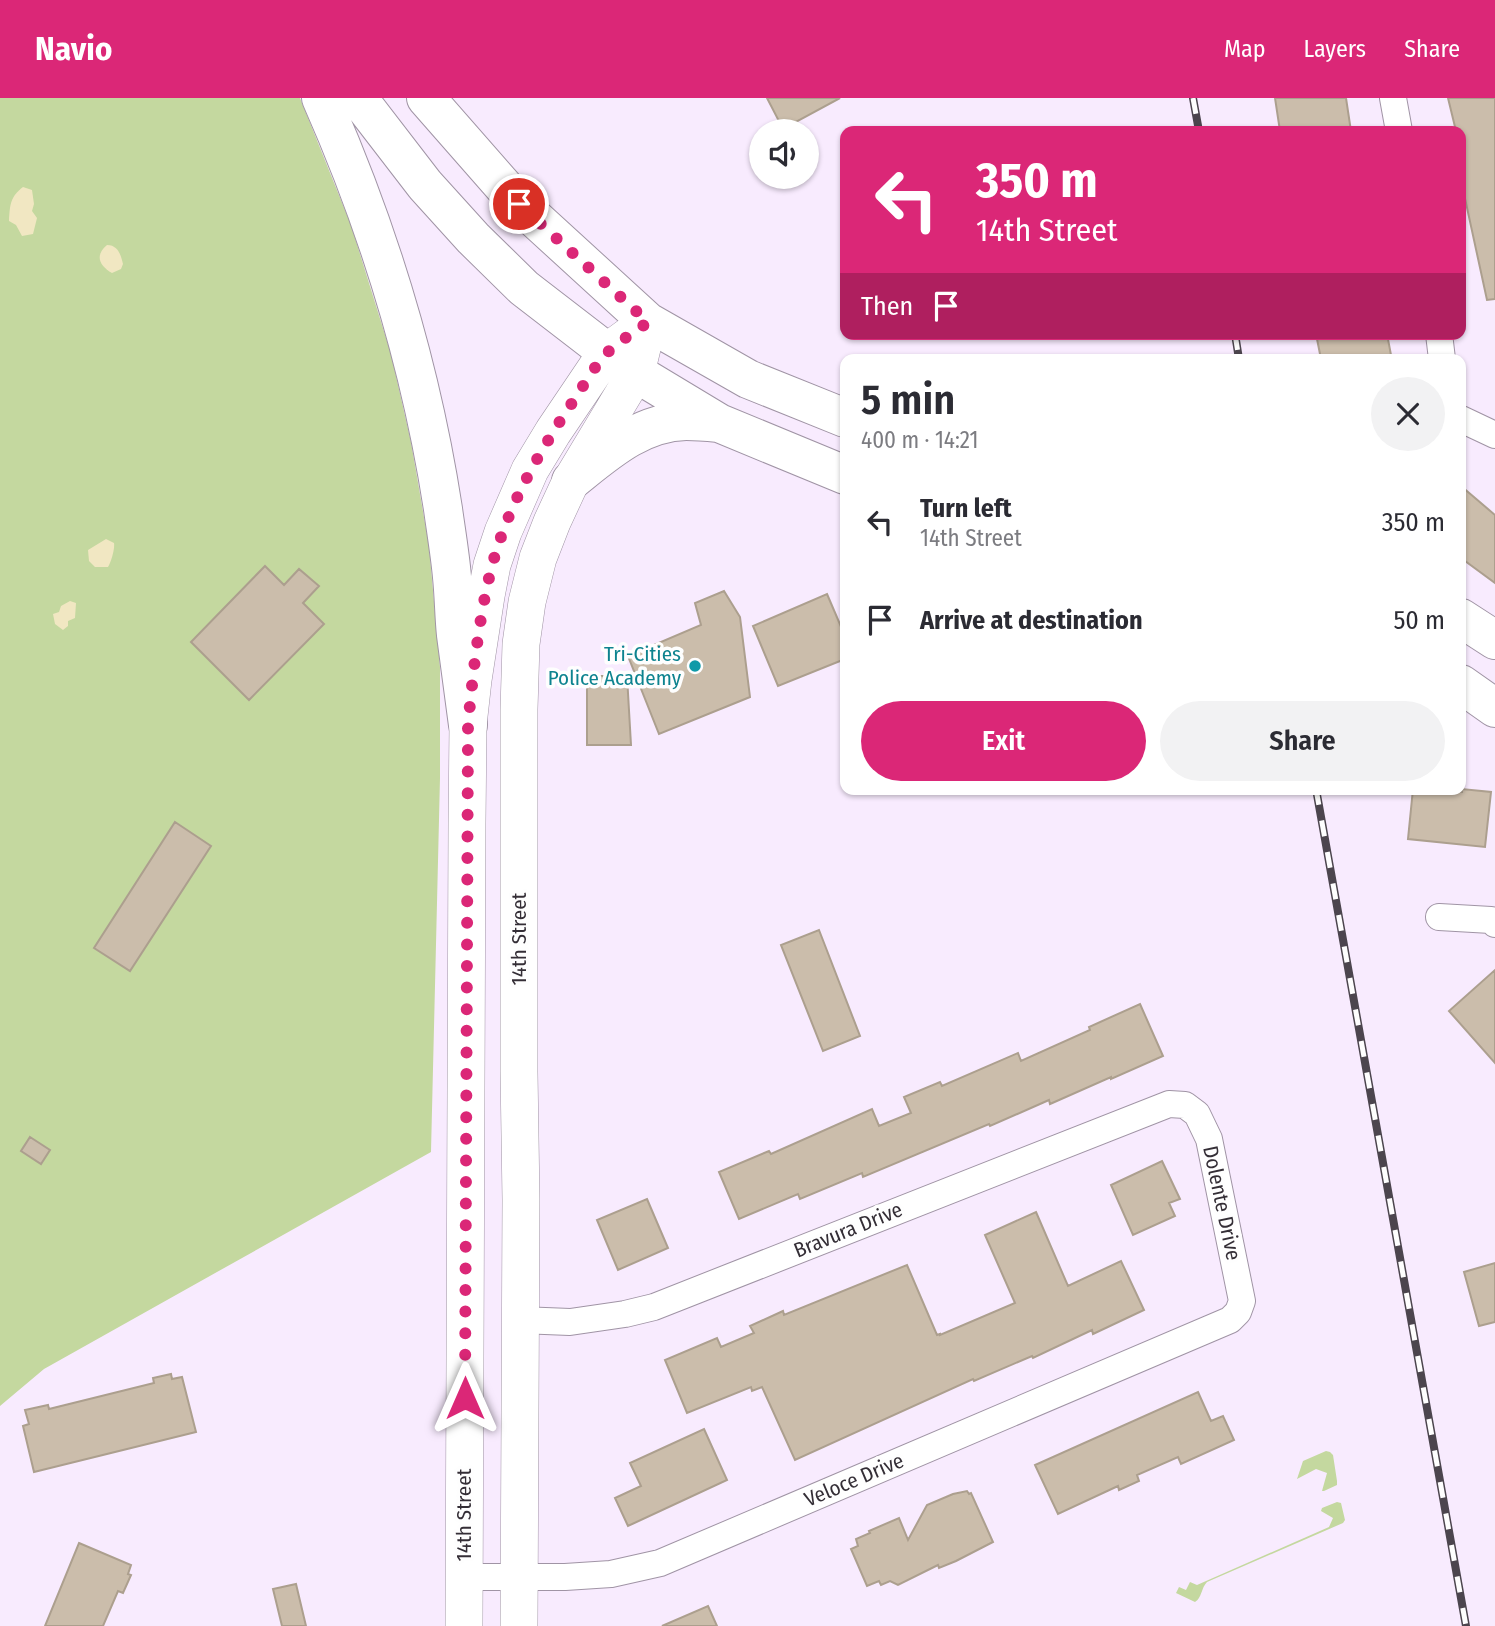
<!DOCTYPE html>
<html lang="en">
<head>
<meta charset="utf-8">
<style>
  body { margin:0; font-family:"Fira Sans Condensed",sans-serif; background:#f2f2f3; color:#2b2b33; height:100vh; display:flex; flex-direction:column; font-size:26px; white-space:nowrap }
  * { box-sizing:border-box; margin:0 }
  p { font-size:23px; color:#7c7c81 }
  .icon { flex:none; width:38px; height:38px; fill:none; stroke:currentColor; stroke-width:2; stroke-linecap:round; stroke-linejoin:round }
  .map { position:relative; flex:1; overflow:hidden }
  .side { position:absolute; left:840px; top:256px; width:626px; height:441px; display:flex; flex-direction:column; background:#fff; border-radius:14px; box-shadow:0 2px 5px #0004 }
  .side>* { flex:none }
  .top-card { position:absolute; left:840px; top:28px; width:626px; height:214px; border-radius:14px; box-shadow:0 2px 5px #0004; background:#db2777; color:#fff; overflow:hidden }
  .buttons { position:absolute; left:749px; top:21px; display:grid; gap:14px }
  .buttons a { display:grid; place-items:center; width:70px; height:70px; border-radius:50%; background:#fff; box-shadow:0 2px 5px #0004; font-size:35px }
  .pin { position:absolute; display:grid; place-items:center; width:60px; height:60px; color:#fff; margin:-30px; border:4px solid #fff; border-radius:50%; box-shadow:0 2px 7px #0007 }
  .me { position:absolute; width:77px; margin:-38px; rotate:0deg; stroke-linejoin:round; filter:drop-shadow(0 0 5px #0008) }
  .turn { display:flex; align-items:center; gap:24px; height:147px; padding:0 21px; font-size:32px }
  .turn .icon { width:91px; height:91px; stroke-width:2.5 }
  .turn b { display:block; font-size:49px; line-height:60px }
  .then { display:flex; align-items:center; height:66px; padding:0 21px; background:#0003; gap:14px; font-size:26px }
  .round { display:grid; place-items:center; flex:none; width:74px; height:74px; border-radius:37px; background:#f2f2f3 }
  .summary { display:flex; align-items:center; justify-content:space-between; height:119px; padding:0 21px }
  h1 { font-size:42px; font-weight:600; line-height:52px }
  .action { display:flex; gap:14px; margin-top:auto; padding:14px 21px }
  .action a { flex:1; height:80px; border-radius:42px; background:#db2777; color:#fff; font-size:28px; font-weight:600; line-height:80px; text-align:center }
  .action a+a { background:#f2f2f3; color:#2b2b33 }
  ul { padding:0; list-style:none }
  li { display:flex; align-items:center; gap:21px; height:98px; padding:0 21px }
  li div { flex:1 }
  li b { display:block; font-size:26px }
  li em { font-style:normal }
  header { display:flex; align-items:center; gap:42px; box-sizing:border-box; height:98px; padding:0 35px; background:#db2777; color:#fff }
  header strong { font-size:33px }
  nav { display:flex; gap:38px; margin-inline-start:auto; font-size:24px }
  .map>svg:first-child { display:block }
  .green { fill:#c4d89f }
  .sand { fill:#f1e7c2 }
  .building { fill:#cbbdab; stroke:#ac9f8e; stroke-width:2 }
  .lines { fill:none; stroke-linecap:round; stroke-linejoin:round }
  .minor-casing { stroke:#a094a5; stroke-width:28 }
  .secondary-casing { stroke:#a094a5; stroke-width:38 }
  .primary-casing { stroke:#a094a5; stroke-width:40 }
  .minor { stroke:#fff; stroke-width:26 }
  .secondary { stroke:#fff; stroke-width:37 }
  .primary { stroke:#fff; stroke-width:38 }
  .rail-casing { stroke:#4c454e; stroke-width:8 }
  .rail { stroke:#fefefe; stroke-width:5; stroke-dasharray:16; stroke-linecap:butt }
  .route { stroke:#db2777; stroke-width:12; stroke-dasharray:0 21.6 }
  .culture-dot { fill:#0f9aa8; stroke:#fefefe; stroke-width:2.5 }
  .labels { text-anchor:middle; stroke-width:7; stroke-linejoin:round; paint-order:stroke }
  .culture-label { font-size:21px; fill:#0d838f; stroke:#fefefe; text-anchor:end }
  .street-label { font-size:21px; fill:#342e36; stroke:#fefefe }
</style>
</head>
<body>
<header>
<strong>Navio</strong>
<nav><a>Map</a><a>Layers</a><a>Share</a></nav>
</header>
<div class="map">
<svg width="1495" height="1528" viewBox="0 0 1495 1528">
  <rect width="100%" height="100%" fill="#f8ebfe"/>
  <!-- green -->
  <path class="green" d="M0 0H300L351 127 391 256 411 344 429 448 440 569V680L431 1054 44 1271 0 1308Z
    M1326 1353 1330 1354 1333 1357 1337 1383V1387L1324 1393H1322L1327 1375 1316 1371 1297 1381 1303 1363Z
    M1337 1404 1341 1405 1345 1422 1343 1425 1207 1484C1201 1490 1202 1500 1195 1504L1176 1495 1179 1489 1186 1492 1190 1484 1197 1487 1329 1429 1333 1420 1321 1413 1322 1410Z"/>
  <!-- sand -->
  <path class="sand" d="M23 89 32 92 34 106 32 113 37 120 33 136 22 138 16 127 9 123C10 107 10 99 23 89Z
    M107 147C118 147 121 157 123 166L121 171 112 175C100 168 94 158 107 147Z
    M106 441 114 445C115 451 111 464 108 469H95L89 463 88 452Z
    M70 503 76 505 75 520 68 523V528L63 532 55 526 53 516 59 514 61 508Z"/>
  <!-- building -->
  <path class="building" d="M767 0H840L783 31Z
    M1275 0H1346L1351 33H1280Z
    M1448 0H1495V201L1487 202 1461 82V33H1456Z
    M1316 236H1387L1391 257 1373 261H1321Z
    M1461 388 1495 417V485L1461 460Z
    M265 468 284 487 299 471 319 488 303 505 324 526 249 602 191 544Z
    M724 493 740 519 750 599 659 636 628 558 701 527 695 505Z
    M827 496 845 538V561L778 588 753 528Z
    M587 578H627L631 647H587Z
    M1413 691H1434L1462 694V691L1491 694 1485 749 1408 741Z
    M175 724 211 748 130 873 94 850Z
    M819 832 860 938 823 953 781 847Z
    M1495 872V965L1449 913Z
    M1140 906 1163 958 1111 981V979L1050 1006 1049 1002 990 1028 989 1026 863 1079 862 1075 800 1101 798 1096 739 1121 719 1074 769 1053 771 1056 872 1011 879 1028 911 1015 904 999 940 984 942 988 1018 955 1021 963 1090 932 1089 929Z
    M30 1039 50 1052 41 1066 21 1053Z
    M1162 1063 1180 1101 1169 1105 1175 1118 1133 1137 1111 1087Z
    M647 1101 668 1150 618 1172 597 1122Z
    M1036 1114 1068 1188 1121 1163 1144 1212 1093 1236 1092 1232 1033 1260 1032 1258 974 1283 973 1281 795 1362 762 1289 752 1293 751 1289 687 1315 665 1262 717 1240 721 1249 754 1235 750 1228 783 1213 784 1217 907 1167 937 1237 940 1236V1237L1015 1205 985 1137Z
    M1495 1165V1224L1479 1228 1464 1174Z
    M171 1276 172 1281 182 1279 196 1334 34 1374 23 1328 29 1326 25 1312 48 1307 49 1311 154 1285 153 1280Z
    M1198 1294 1211 1323 1223 1318 1234 1342 1181 1366 1178 1359 1137 1377 1139 1383 1119 1392 1118 1388 1058 1416 1035 1367Z
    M704 1331 727 1382 628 1428 615 1400 641 1388 630 1365Z
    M967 1393 969 1396 971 1395 993 1444 956 1463 939 1470 938 1467 898 1487 890 1483 881 1487 879 1483 867 1488 851 1451 858 1448 856 1441 870 1435 869 1433 899 1420 908 1442 927 1407 953 1396Z
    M79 1445 131 1467 128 1476 131 1477 123 1495 118 1493 103 1528H45Z
    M296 1486 306 1528H282L273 1491Z
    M708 1508 717 1528H662Z"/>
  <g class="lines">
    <defs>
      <path id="minor" d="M1393 0 1399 33
        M1439 236 1442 261
        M1461 321 1495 337
        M1439 819 1491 822 1495 826
        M464 1479H565L611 1476 660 1465 1230 1222 1238 1214 1242 1203 1209 1041 1197 1016 1185 1007 1169 1006 654 1209 625 1216 570 1224 520 1222"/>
      <path id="secondary" d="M464 1528 467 725 468 627 473 582 486 498 492 467 503 434 530 372 553 334 607 254 648 224
        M519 1528 521 1102 519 974V611L521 546 527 504 538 460 552 424 571 383 636 275 643 246"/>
      <path id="primary" d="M321 0C379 131 421 269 443 411 446 433 450 456 452 479 454 498 454 518 456 537 460 567 464 597 468 627
        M358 0 425 87 473 140 524 190 607 254 636 275 719 325 845 377
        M426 0 519 106 648 224 748 281 845 320
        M571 383C605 356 639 324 686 323 697 323 708 324 719 325
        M1461 520 1495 542
        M1461 586 1495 610"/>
    </defs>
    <!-- minor casing -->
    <use href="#minor" class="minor-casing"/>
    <!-- secondary casing -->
    <use href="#secondary" class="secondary-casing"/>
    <!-- primary casing -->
    <use href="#primary" class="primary-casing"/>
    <!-- minor -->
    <use href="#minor" class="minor"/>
    <!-- secondary -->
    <use href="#secondary" class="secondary"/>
    <!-- primary -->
    <use href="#primary" class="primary"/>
    <defs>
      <path id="rail" d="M1193 0 1199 33
        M1235 236 1239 261
        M1316 691 1466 1528"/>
    </defs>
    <!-- rail casing -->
    <use href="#rail" class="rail-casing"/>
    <!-- rail -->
    <use href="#rail" class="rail"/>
  </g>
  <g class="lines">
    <!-- route -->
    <path class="route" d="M465 1300 468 627C473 575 479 518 492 468 508 408 538 356 572 305 581 292 598 262 609 253 621 242 635 234 648 224L519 106"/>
  </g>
  <!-- markers -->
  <circle class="culture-dot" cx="695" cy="568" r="7"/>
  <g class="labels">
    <!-- culture labels -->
    <g class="culture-label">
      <text x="681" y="563">Tri-Cities<tspan x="681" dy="24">Police Academy</tspan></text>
    </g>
    <!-- street labels -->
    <g class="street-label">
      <text transform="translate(519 841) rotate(-90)" y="7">14th Street</text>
      <text transform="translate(1222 1105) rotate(78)" y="7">Dolente Drive</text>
      <text transform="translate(848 1132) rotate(-22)" y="7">Bravura Drive</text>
      <text transform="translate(854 1382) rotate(-23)" y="7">Veloce Drive</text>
      <text transform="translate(464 1417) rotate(-90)" y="7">14th Street</text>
    </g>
  </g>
</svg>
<div class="buttons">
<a><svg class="icon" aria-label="sound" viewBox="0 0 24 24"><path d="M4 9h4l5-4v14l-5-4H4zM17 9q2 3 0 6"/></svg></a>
</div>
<div class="pin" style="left:519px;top:106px;background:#d93025"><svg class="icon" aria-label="arrive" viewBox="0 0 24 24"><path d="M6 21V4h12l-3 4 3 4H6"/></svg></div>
<svg class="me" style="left:465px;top:1300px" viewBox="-20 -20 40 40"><path d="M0-17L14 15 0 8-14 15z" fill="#db2777" stroke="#fff" stroke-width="4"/></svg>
<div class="top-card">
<div class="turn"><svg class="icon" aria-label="left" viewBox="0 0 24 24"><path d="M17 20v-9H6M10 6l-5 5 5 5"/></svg><div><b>350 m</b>14th Street</div></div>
<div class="then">Then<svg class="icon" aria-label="arrive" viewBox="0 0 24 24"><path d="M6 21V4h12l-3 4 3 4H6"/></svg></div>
</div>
<section class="side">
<div class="summary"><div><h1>5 min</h1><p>400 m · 14:21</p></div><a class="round"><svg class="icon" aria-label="close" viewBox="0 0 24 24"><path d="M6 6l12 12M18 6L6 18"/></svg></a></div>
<ul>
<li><svg class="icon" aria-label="left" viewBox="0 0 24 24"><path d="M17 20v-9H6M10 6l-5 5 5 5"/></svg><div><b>Turn left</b><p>14th Street</p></div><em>350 m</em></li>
<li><svg class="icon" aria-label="arrive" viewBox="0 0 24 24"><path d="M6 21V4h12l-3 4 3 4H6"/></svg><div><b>Arrive at destination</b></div><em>50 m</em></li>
</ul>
<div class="action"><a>Exit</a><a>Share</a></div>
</section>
</div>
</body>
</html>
